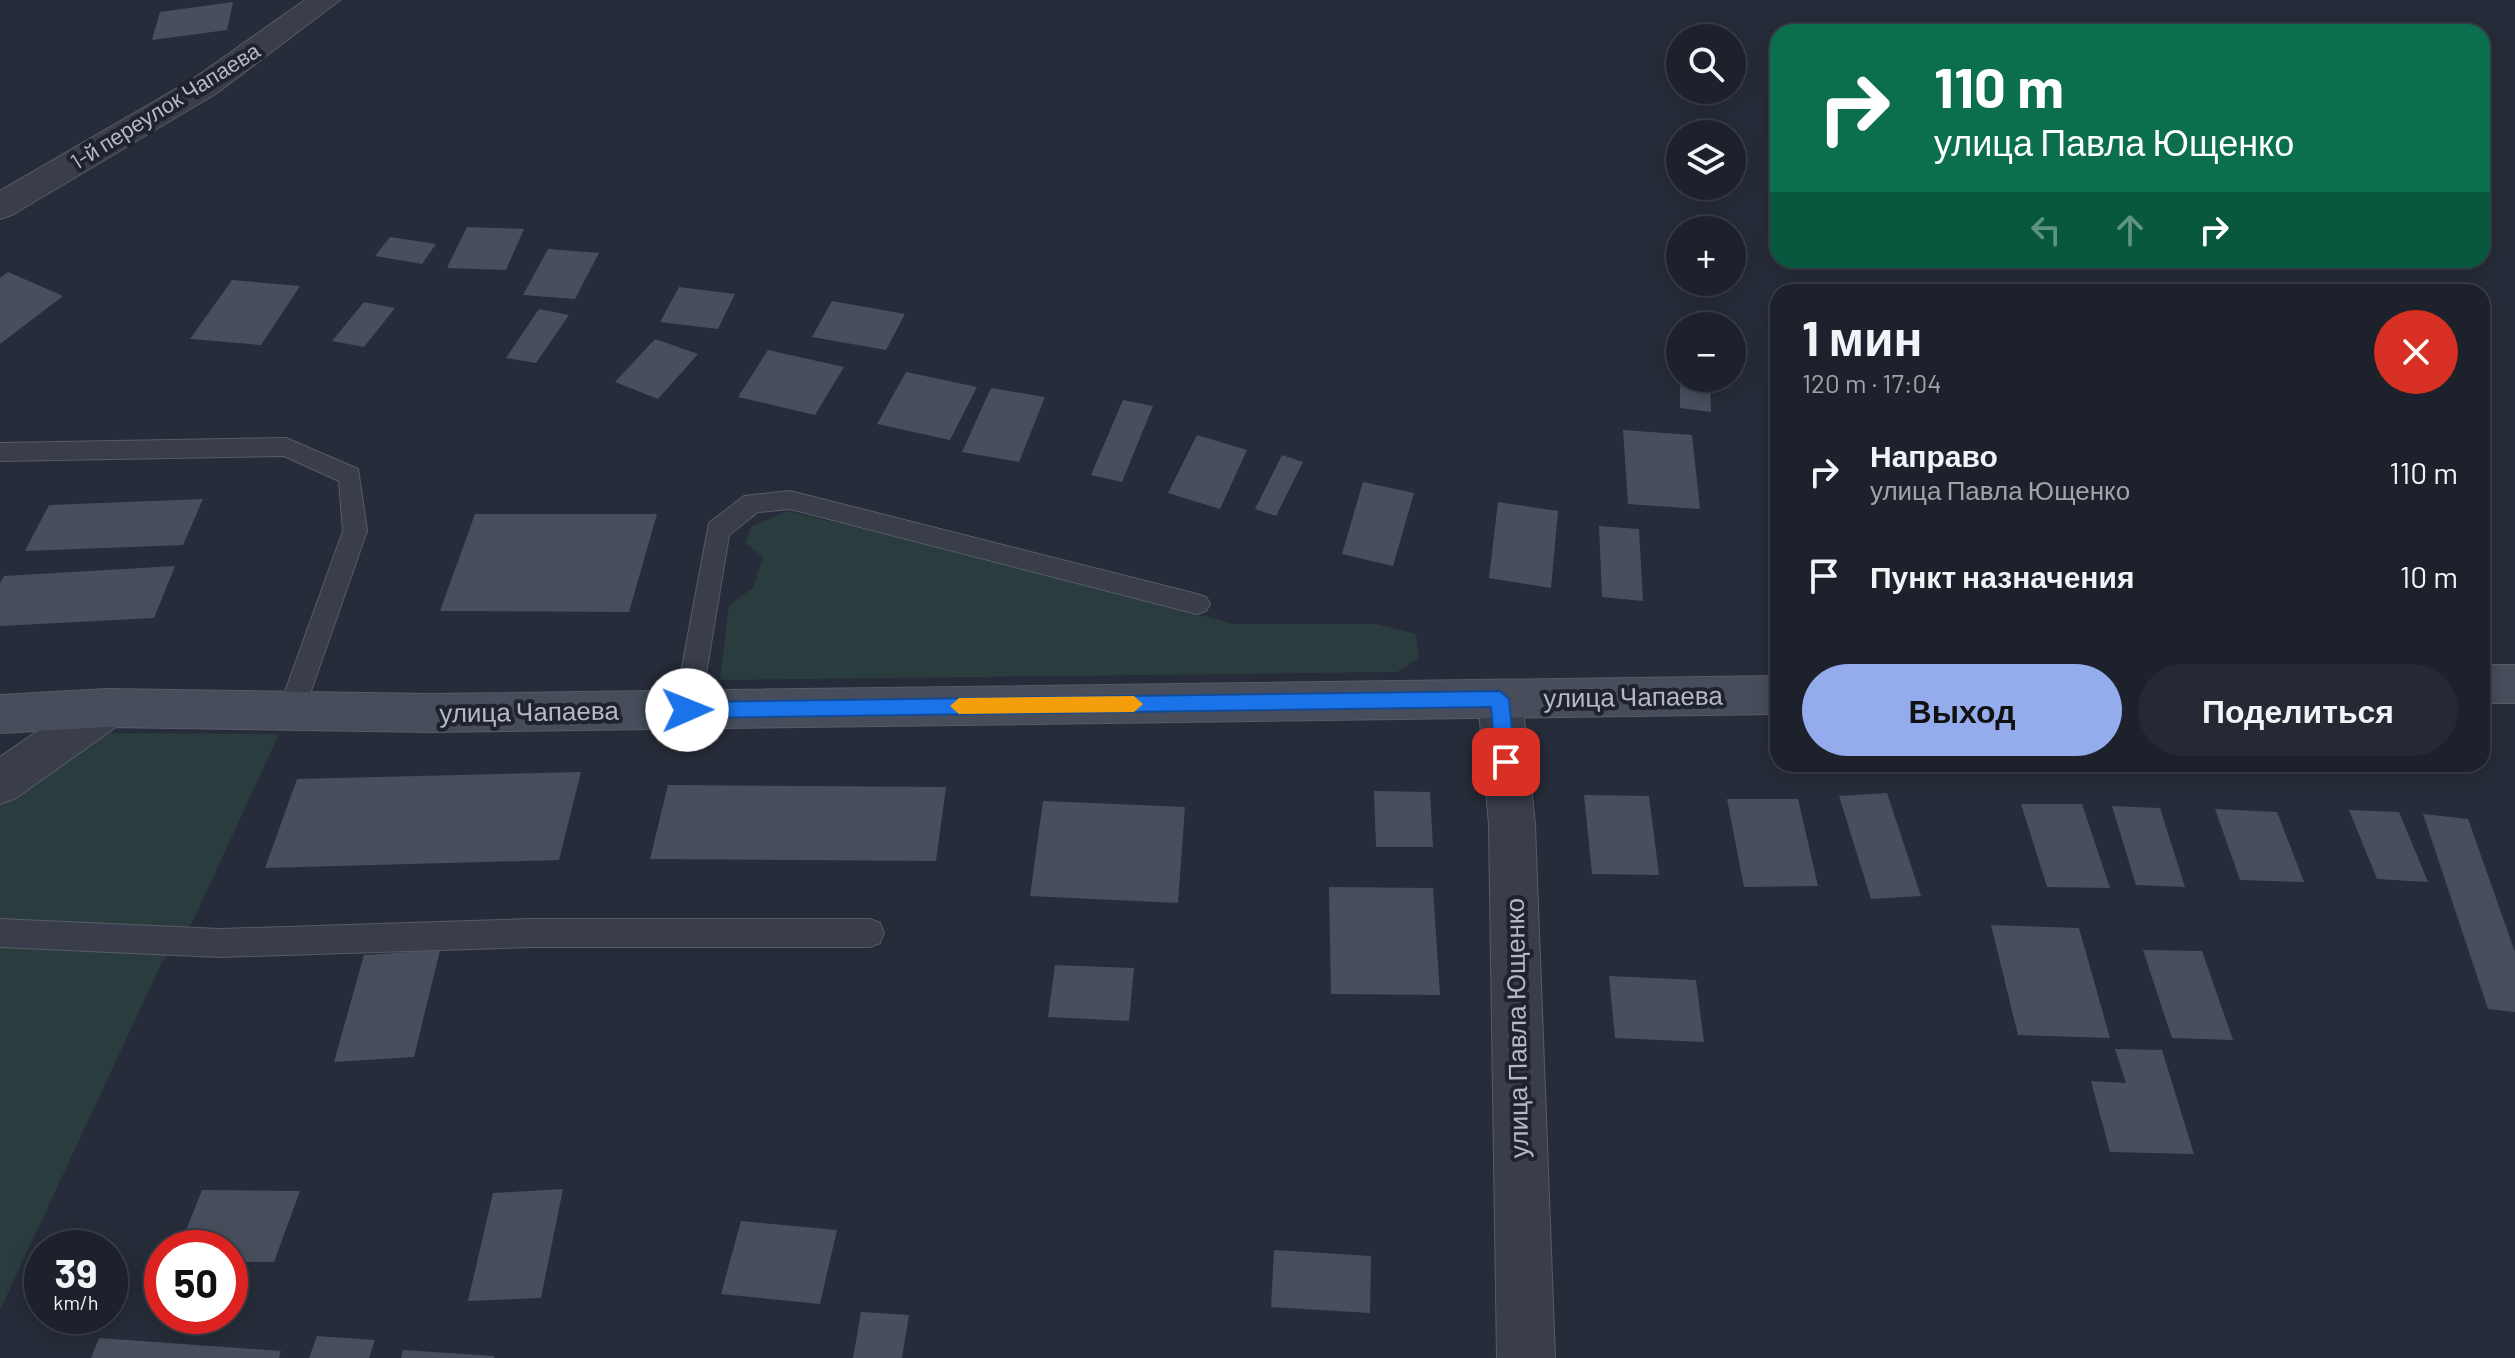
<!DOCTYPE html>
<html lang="ru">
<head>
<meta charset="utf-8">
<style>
  body { margin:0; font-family:Barlow,sans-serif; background:#252933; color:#f1f3f6; height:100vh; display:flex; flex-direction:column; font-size:30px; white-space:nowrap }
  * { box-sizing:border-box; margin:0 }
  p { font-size:26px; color:#a0a3a9 }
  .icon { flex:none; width:44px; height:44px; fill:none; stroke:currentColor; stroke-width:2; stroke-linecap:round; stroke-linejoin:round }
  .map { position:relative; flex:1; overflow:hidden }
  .panel { position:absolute; left:1770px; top:284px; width:720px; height:488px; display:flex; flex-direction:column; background:#1c212b; border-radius:24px; box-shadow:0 4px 20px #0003,0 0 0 2px #3a3e47 }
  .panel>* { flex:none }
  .banner { position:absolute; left:1770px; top:24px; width:720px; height:244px; border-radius:24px; box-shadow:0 4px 20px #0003,0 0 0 2px #3a3e47; background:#0b6e4f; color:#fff; overflow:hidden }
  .tools { position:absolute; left:1666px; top:24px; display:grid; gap:16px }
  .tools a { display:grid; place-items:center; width:80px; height:80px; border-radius:50%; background:#1c212b; box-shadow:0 4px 20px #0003,0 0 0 2px #3a3e47; font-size:40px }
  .speed { position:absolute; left:24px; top:1230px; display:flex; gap:16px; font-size:40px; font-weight:700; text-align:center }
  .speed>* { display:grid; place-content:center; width:104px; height:104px; border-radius:50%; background:#1c212b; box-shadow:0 4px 20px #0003,0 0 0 2px #3a3e47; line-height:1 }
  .speed small { font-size:20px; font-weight:400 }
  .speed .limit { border:12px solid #d22; background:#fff; color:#111 }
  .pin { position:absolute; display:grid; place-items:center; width:68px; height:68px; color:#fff; margin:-34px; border-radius:16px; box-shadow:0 4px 12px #0006 }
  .me { position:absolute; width:88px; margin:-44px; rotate:89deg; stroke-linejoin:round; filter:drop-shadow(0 0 6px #0008) }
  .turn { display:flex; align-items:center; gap:28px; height:168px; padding:0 32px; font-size:36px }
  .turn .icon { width:104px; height:104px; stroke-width:2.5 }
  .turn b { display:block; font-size:56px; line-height:68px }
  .lanes { display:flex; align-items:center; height:76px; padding:0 32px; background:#0003; justify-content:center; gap:40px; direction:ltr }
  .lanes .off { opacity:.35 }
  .round { display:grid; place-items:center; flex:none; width:84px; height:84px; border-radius:42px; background:#252933 }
  .overview { display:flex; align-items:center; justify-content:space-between; height:136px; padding:0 32px }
  h1 { font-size:48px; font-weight:700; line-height:60px }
  .primary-button { display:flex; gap:16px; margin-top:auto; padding:16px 32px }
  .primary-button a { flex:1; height:92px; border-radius:48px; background:#94aceb; color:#111; font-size:32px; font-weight:700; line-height:92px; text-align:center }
  .primary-button a+a { background:#252933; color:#f1f3f6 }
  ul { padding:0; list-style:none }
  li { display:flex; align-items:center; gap:24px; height:104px; padding:0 32px }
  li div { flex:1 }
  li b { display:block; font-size:30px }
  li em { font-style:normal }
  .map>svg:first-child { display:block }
  .green { fill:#2b3c3e }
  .building { fill:#474f5d }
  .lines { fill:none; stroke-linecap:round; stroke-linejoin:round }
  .service-casing { stroke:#575c67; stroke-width:2 }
  .minor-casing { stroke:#575c67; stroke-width:2 }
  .tertiary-casing { stroke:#575c67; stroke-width:2 }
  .secondary-casing { stroke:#575c67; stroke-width:2 }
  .service { fill:#393e4a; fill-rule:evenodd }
  .minor { fill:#393e4a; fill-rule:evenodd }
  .tertiary { fill:#393e4a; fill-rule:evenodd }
  .secondary { fill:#484d5c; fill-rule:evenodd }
  .route { fill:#1a73e8; stroke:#114b97; stroke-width:2 }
  .slow { fill:#f59e0b }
  .labels { text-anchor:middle; stroke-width:8; stroke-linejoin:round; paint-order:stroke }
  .far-street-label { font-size:22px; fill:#b4b9c5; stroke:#1e232e }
  .street-label { font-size:26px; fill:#b4b9c5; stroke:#1e232e }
</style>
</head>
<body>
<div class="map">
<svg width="2515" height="1358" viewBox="0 0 2515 1358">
  <rect width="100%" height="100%" fill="#262c39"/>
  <!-- green -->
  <path class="green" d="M786 511 1004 562 1233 624H1376L1416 634 1419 658 1397 672 720 680 729 605 753 588 763 557 745 543 751 527Z
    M97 733 279 734 192 923 162 962 0 1310V803Z"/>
  <!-- building -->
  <path class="building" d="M233 2 227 30 152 40 160 12Z
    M467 227 524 229 506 270 447 268Z
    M390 237 436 244 422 264 375 256Z
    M548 249 599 253 575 299 523 295Z
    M8 272 63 296 0 344V278Z
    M232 280 300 286 261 345 190 339Z
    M679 287 735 294 718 329 660 322Z
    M832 301 905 314 886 350 812 337Z
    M364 302 395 308 364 347 332 341Z
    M539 309 569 315 536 363 506 358Z
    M655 339 698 354 658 399 615 382Z
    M768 350 844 367 815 415 738 397Z
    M906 372 977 387 950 440 877 424Z
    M1680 378H1710L1711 412 1680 408Z
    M991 388 1045 397 1019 462 962 452Z
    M1123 400 1153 406 1122 482 1091 475Z
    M1623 430 1692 435 1700 509 1628 504Z
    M1197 435 1247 450 1220 509 1168 493Z
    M1282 455 1303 462 1276 516 1255 509Z
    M1363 482 1414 493 1393 566 1342 554Z
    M203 499 183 545 25 551 49 505Z
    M1498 502 1558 511 1551 588 1489 578Z
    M475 514H657L629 612 440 611Z
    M1599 526 1639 529 1643 601 1602 597Z
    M175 566 154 618 0 626V583L4 576Z
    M581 772 559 860 265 868 297 779Z
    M668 785 946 787 936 861 650 859Z
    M1374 791 1430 792 1433 847H1376Z
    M1887 793 1921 896 1871 899 1839 796Z
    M1584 795 1649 796 1659 875 1592 874Z
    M1727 799H1798L1818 886 1744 887Z
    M1043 801 1185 807 1178 903 1030 896Z
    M2021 804H2082L2110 888 2047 887Z
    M2112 806 2160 808 2185 887 2136 885Z
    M2215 809 2277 812 2304 882 2240 880Z
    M2349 810 2399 812 2428 882 2377 879Z
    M2423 814 2468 819 2515 952V1012L2488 1009Z
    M1329 887 1433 888 1440 995 1331 994Z
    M1991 925 2079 928 2110 1038 2018 1035Z
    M440 950 414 1057 334 1062 364 955Z
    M2143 950 2202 951 2233 1040 2172 1038Z
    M1055 965 1134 968 1129 1021 1048 1017Z
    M1609 976 1696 980 1704 1042 1615 1038Z
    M2115 1049 2162 1050 2194 1154 2110 1152 2091 1081 2126 1083Z
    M563 1189 541 1298 468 1301 493 1193Z
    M202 1190 300 1191 274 1262H230V1248H179Z
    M741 1221 837 1230 820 1304 721 1294Z
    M1274 1250 1371 1256 1370 1313 1271 1307Z
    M861 1312 909 1315 902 1358H853Z
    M317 1336 375 1340 369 1358H309Z
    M99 1338 281 1351 279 1358H91Z
    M403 1350 494 1356V1358H401Z"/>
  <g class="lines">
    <defs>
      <path id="service" d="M286 438 358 469 367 531 304 711 300 719 291 722 282 719 278 711 343 531 339 481 284 456 0 461V443Z
        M790 491 1197 594 1206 597 1210 604 1206 611 1197 614 790 509 758 512 729 535 700 710 696 718 687 721 678 718 674 710 709 523 744 496Z
        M0 919 220 929 531 919H870L880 923 884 933 880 943 870 947H531L220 957 0 947Z"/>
      <path id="minor" d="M305 0H340L217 93 12 215 0 219V191L193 79Z
        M1500 680 1516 685 1522 699 1535 825 1555 1358H1497L1489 825 1478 699 1484 685Z"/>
      <path id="tertiary" d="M107 689 123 694 129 708 123 722 16 798 0 804V757L91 694Z"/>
      <path id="secondary" d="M2482 665H2515V703H2482Z
        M1778 676V714L431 732 107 727 0 733V695L107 689 431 694Z"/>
    </defs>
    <!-- service casing -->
    <use href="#service" class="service-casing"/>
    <!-- minor casing -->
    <use href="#minor" class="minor-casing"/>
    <!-- tertiary casing -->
    <use href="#tertiary" class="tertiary-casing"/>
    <!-- secondary casing -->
    <use href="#secondary" class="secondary-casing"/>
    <!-- service -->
    <use href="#service" class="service"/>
    <!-- minor -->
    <use href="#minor" class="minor"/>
    <!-- tertiary -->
    <use href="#tertiary" class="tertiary"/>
    <!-- secondary -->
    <use href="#secondary" class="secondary"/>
  </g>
  <!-- route -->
  <path class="route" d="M1500 691 1509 699 1515 762 1506 771 1496 762 1491 707 687 718 678 710 687 702Z"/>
  <!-- slow -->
  <path class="slow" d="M1134 696 1143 704 1134 712 959 714 950 706 959 698Z"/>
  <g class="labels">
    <!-- far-street labels -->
    <g class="far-street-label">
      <text transform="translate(165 106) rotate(-32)" y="8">1-й переулок Чапаева</text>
    </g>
    <!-- street labels -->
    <g class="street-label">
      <text transform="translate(1633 697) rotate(-1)" y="9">улица Чапаева</text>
      <text transform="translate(529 712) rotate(-1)" y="9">улица Чапаева</text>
      <text transform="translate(1517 1028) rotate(-91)" y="9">улица Павла Ющенко</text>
    </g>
  </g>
</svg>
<div class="tools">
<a><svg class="icon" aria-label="search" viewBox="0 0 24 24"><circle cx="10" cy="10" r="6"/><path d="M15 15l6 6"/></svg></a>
<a><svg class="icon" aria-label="layers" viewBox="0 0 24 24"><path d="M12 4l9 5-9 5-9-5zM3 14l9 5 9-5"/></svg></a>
<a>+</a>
<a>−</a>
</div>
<div class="speed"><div>39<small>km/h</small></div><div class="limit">50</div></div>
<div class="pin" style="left:1506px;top:762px;background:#d93025"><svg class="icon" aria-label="arrive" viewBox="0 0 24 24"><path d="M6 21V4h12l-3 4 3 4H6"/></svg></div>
<svg class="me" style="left:687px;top:710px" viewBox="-20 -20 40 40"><circle r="19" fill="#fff"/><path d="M0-13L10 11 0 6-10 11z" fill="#1a73e8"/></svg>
<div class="banner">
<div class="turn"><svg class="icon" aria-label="right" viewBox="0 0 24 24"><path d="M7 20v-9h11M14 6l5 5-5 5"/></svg><div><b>110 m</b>улица Павла Ющенко</div></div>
<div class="lanes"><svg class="icon off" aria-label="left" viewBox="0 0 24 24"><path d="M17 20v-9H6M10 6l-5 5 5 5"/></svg><svg class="icon off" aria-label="ahead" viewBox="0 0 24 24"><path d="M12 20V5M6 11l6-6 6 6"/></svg><svg class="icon" aria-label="right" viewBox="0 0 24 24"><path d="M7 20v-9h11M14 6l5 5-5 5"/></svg></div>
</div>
<section class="panel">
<div class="overview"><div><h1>1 мин</h1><p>120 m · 17:04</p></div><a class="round" style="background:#d93025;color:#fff"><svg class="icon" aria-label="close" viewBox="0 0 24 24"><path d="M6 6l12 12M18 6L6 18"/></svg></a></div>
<ul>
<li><svg class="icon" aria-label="right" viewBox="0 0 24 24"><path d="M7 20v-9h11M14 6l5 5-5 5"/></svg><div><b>Направо</b><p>улица Павла Ющенко</p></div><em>110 m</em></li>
<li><svg class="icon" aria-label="arrive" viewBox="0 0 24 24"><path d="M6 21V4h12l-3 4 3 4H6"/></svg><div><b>Пункт назначения</b></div><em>10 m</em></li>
</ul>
<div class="primary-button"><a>Выход</a><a>Поделиться</a></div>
</section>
</div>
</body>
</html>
